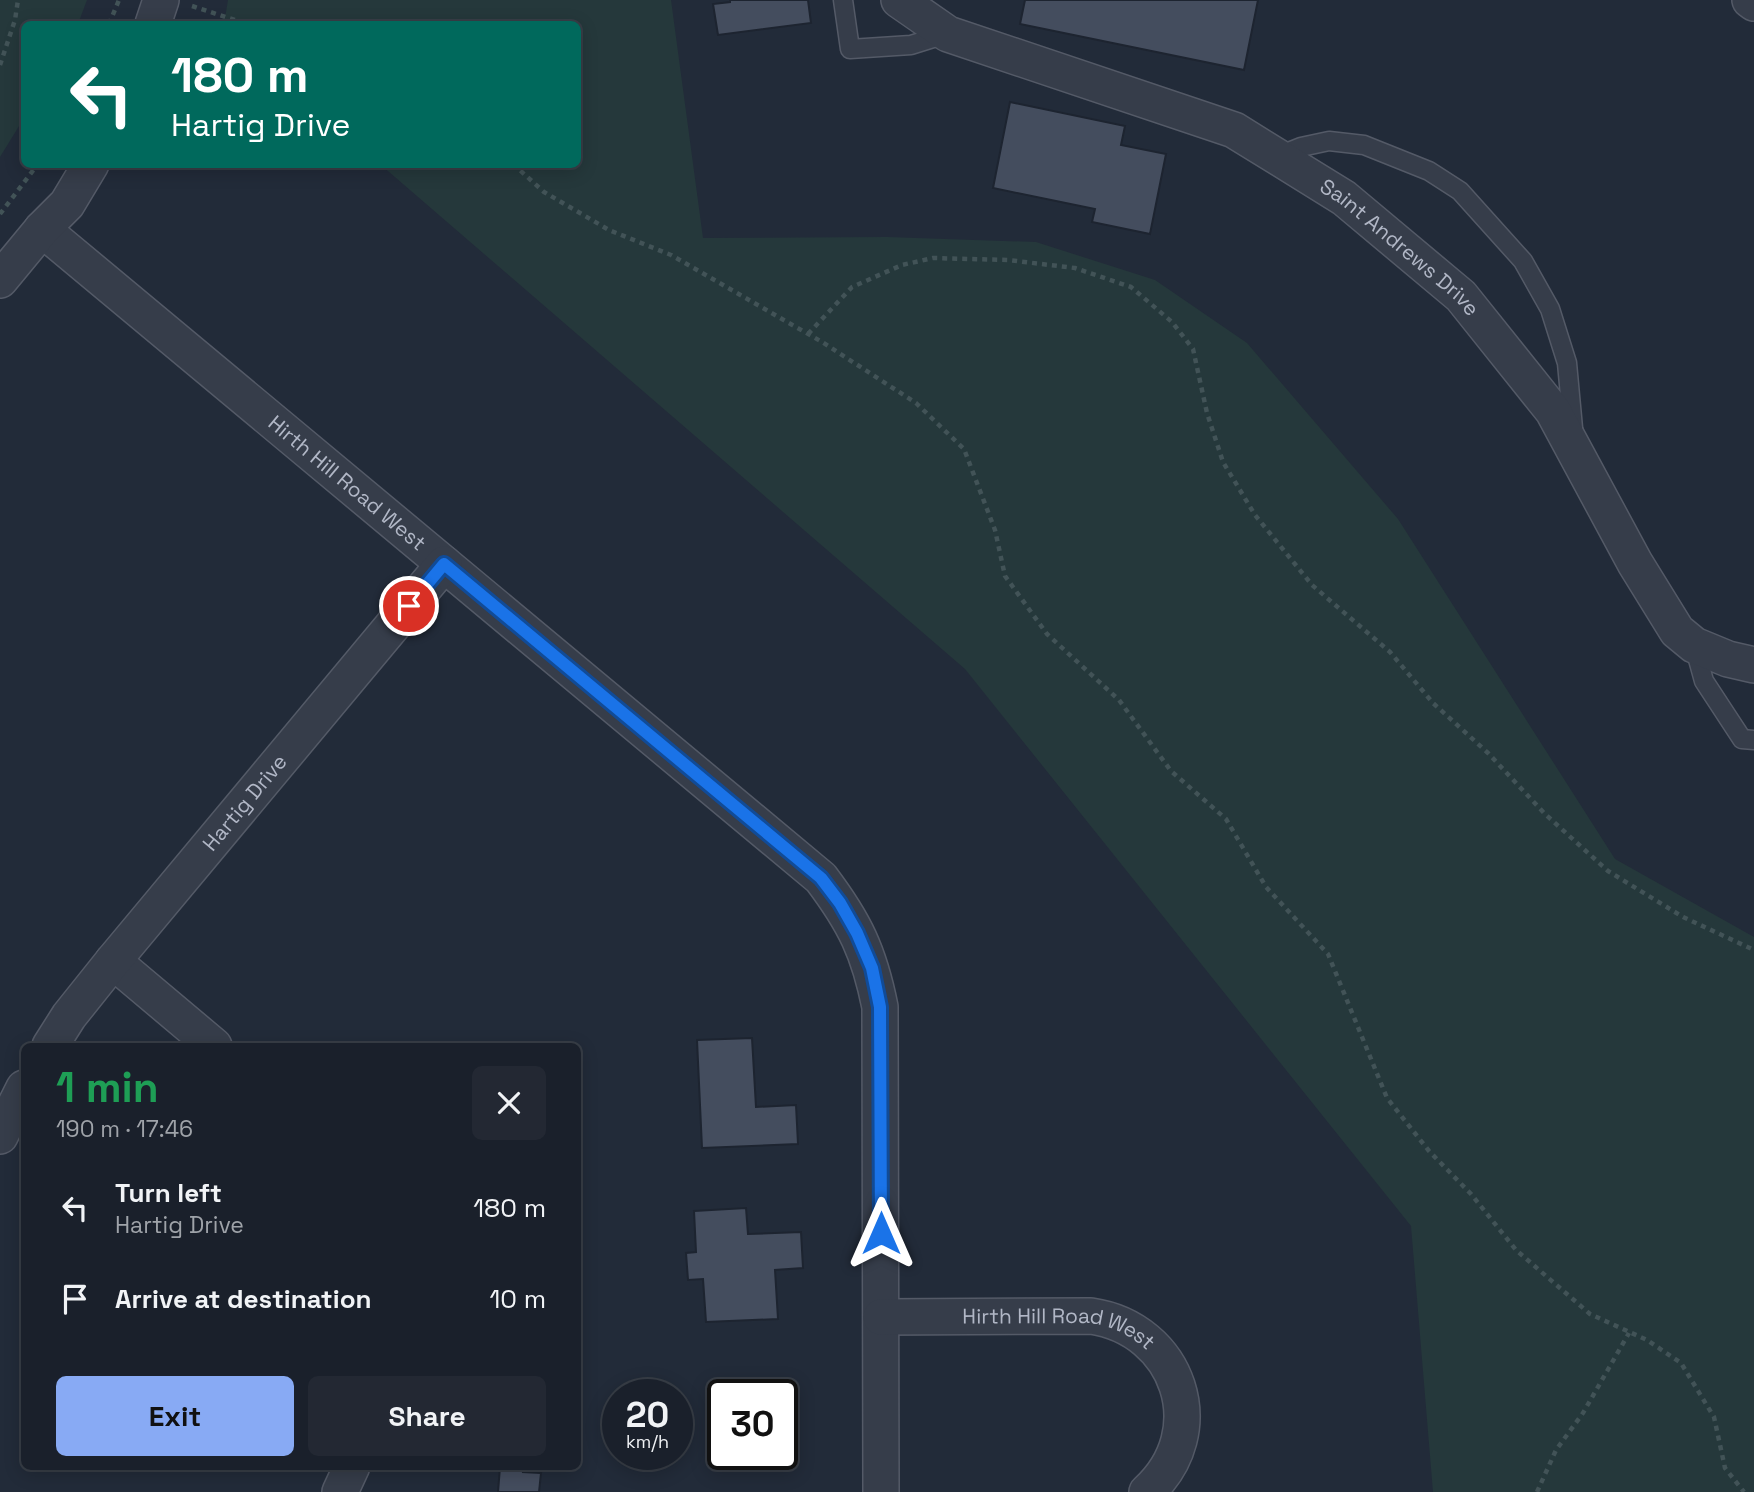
<!DOCTYPE html>
<html lang="en">
<head>
<meta charset="utf-8">
<style>
  body { margin:0; font-family:"Space Grotesk",sans-serif; background:#232833; color:#f1f3f6; height:100vh; display:flex; flex-direction:column; font-size:26px; white-space:nowrap }
  * { box-sizing:border-box; margin:0 }
  p { font-size:23px; color:#9fa3a9 }
  .icon { flex:none; width:38px; height:38px; fill:none; stroke:currentColor; stroke-width:2; stroke-linecap:round; stroke-linejoin:round }
  .map { position:relative; flex:1; overflow:hidden }
  .drawer { position:absolute; left:21px; top:1043px; width:560px; height:427px; display:flex; flex-direction:column; background:#1a202b; border-radius:10px; box-shadow:0 4px 18px #0003,0 0 0 2px #383e47 }
  .drawer>* { flex:none }
  .top-card { position:absolute; left:21px; top:21px; width:560px; height:147px; border-radius:10px; box-shadow:0 4px 18px #0003,0 0 0 2px #383e47; background:#00695c; color:#fff; overflow:hidden }
  .speed { position:absolute; left:602px; top:1379px; display:flex; gap:14px; font-size:35px; font-weight:700; text-align:center }
  .speed>* { display:grid; place-content:center; width:91px; height:91px; border-radius:50%; background:#1a202b; box-shadow:0 4px 18px #0003,0 0 0 2px #383e47; line-height:1 }
  .speed small { font-size:18px; font-weight:400 }
  .speed .limit { border:4px solid #111; border-radius:10px; background:#fff; color:#111 }
  .pin { position:absolute; display:grid; place-items:center; width:60px; height:60px; color:#fff; margin:-30px; border:4px solid #fff; border-radius:50%; box-shadow:0 2px 7px #0007 }
  .me { position:absolute; width:77px; margin:-38px; rotate:0deg; stroke-linejoin:round; filter:drop-shadow(0 0 5px #0008) }
  .turn { display:flex; align-items:center; gap:24px; height:147px; padding:0 35px; font-size:32px }
  .turn .icon { width:91px; height:91px; stroke-width:2.5 }
  .turn b { display:block; font-size:49px; line-height:60px }
  .round { display:grid; place-items:center; flex:none; width:74px; height:74px; border-radius:10px; background:#232833 }
  .summary { display:flex; align-items:center; justify-content:space-between; height:119px; padding:0 35px }
  h1 { font-size:42px; font-weight:700; line-height:52px; color:#1e9e55 }
  .button { display:flex; gap:14px; margin-top:auto; padding:14px 35px }
  .button a { flex:1; height:80px; border-radius:10px; background:#88aaf4; color:#111; font-size:28px; font-weight:700; line-height:80px; text-align:center }
  .button a+a { background:#232833; color:#f1f3f6 }
  ul { padding:0; list-style:none }
  li { display:flex; align-items:center; gap:21px; height:91px; padding:0 35px }
  li div { flex:1 }
  li b { display:block; font-size:26px }
  li em { font-style:normal }
  .map>svg:first-child { display:block }
  .green { fill:#25383b }
  .building { fill:#444d5e; stroke:#1d2430; stroke-width:2 }
  .lines { fill:none; stroke-linecap:round; stroke-linejoin:round }
  .service-casing { stroke:#545a67; stroke-width:21 }
  .minor-casing { stroke:#545a67; stroke-width:38 }
  .path { stroke:#425357; stroke-width:4.5; stroke-dasharray:5 5; stroke-linecap:butt }
  .service { stroke:#363d4a; stroke-width:18 }
  .minor { stroke:#363d4a; stroke-width:35 }
  .route-casing { stroke:#114b97; stroke-width:18 }
  .route { stroke:#1a73e8; stroke-width:12 }
  .labels { text-anchor:middle; stroke-width:5; stroke-linejoin:round; paint-order:stroke }
  .street-label { font-size:21px; fill:#b1b7c6; stroke:#1b222e }
</style>
</head>
<body>
<div class="map">
<svg width="1754" height="1492" viewBox="0 0 1754 1492">
  <rect width="100%" height="100%" fill="#222b39"/>
  <!-- green -->
  <path class="green" d="M0 0H87L78 24H24V118L0 157Z
    M228 0H671L703 238 887 237 1036 242 1155 280 1247 343 1398 519 1615 859 1754 937V1492H1433L1411 1226 965 669 381 165 578 164V24H224Z"/>
  <!-- building -->
  <path class="building" d="M730 0H808L811 23 718 35 713 4 730 2Z
    M1025 0H1258L1244 70 1020 24Z
    M1010 102 1125 126 1121 145 1166 154 1150 234 1092 222 1095 209 993 188Z
    M752 1038 756 1107 796 1105 798 1144 702 1148 697 1040Z
    M746 1208 748 1234 801 1232 803 1268 775 1270 778 1319 706 1322 703 1279 688 1280 686 1253 696 1252 694 1211Z
    M492 1466H524L523 1472 541 1473 539 1492H498L500 1467Z"/>
  <g class="lines">
    <defs>
      <path id="service" d="M843 0 850 49 911 45 946 34
        M1276 157 1301 147 1329 141 1364 145 1429 171 1460 191 1523 261 1550 309 1567 363 1573 428
        M1694 645 1704 681 1742 739 1754 740"/>
      <g id="minor">
        <path id="s1" d="M899 0 948 34 1234 130 1344 198 1461 296 1553 411 1635 563 1677 631 1694 645 1728 659 1754 665"/>
        <path d="M1750 0 1754 3"/>
        <path d="M153 24 161 0"/>
        <path id="s2" d="M42 229 821 878C855 923 869 952 880 1007L881 1492"/>
        <path d="M0 280 42 229 67 204 91 164"/>
        <path d="M113 961 214 1046"/>
        <path id="s3" d="M50 1046 69 1016 113 961 444 564"/>
        <path d="M0 1136 24 1088"/>
        <path id="s4" d="M881 1317 1091 1316C1179 1329 1214 1431 1147 1492"/>
        <path d="M340 1492 352 1466"/>
      </g>
    </defs>
    <!-- service casing -->
    <use href="#service" class="service-casing"/>
    <!-- minor casing -->
    <use href="#minor" class="minor-casing"/>
    <!-- path -->
    <path class="path" d="M192 6 247 24
      M109 24 119 0
      M0 65 15 20 18 0
      M513 164 544 192 609 230 671 255 822 342 916 403 964 449 995 530 1005 576 1047 634 1119 700 1171 771 1226 819 1266 887 1328 954 1387 1098 1429 1151 1471 1194 1516 1250 1590 1314 1647 1340 1681 1363 1714 1417 1725 1468 1744 1492
      M0 214 38 164
      M808 334 852 287 902 265 933 258 1008 260 1075 268 1131 287 1172 322 1193 349 1207 413 1223 462 1255 515 1312 585 1390 652 1433 703 1488 753 1545 814 1608 871 1683 917 1754 950
      M1537 1492 1556 1450 1583 1413 1629 1333"/>
    <!-- service -->
    <use href="#service" class="service"/>
    <!-- minor -->
    <use href="#minor" class="minor"/>
  </g>
  <g class="lines">
    <defs>
      <path id="route" d="M409 606 444 564 821 878 840 903 857 933 872 968 880 1007 881 1233"/>
    </defs>
    <!-- route casing -->
    <use href="#route" class="route-casing"/>
    <!-- route -->
    <use href="#route" class="route"/>
  </g>
  <g class="labels">
    <!-- street labels -->
    <g class="street-label">
      <text dy="7" stroke="none"><textPath href="#s1" startOffset="565">Saint Andrews Drive</textPath></text>
      <text dy="7" stroke="none"><textPath href="#s2" startOffset="397">Hirth Hill Road West</textPath></text>
      <text dy="7" stroke="none"><textPath href="#s3" startOffset="312">Hartig Drive</textPath></text>
      <text dy="7" stroke="none"><textPath href="#s4" startOffset="180">Hirth Hill Road West</textPath></text>
    </g>
  </g>
</svg>
<div class="speed"><div>20<small>km/h</small></div><div class="limit">30</div></div>
<div class="pin" style="left:409px;top:606px;background:#d93025"><svg class="icon" aria-label="arrive" viewBox="0 0 24 24"><path d="M6 21V4h12l-3 4 3 4H6"/></svg></div>
<svg class="me" style="left:881px;top:1233px" viewBox="-20 -20 40 40"><path d="M0-17L14 15 0 8-14 15z" fill="#1a73e8" stroke="#fff" stroke-width="4"/></svg>
<div class="top-card">
<div class="turn"><svg class="icon" aria-label="left" viewBox="0 0 24 24"><path d="M17 20v-9H6M10 6l-5 5 5 5"/></svg><div><b>180 m</b>Hartig Drive</div></div>
</div>
<section class="drawer">
<div class="summary"><div><h1>1 min</h1><p>190 m · 17:46</p></div><a class="round"><svg class="icon" aria-label="close" viewBox="0 0 24 24"><path d="M6 6l12 12M18 6L6 18"/></svg></a></div>
<ul>
<li><svg class="icon" aria-label="left" viewBox="0 0 24 24"><path d="M17 20v-9H6M10 6l-5 5 5 5"/></svg><div><b>Turn left</b><p>Hartig Drive</p></div><em>180 m</em></li>
<li><svg class="icon" aria-label="arrive" viewBox="0 0 24 24"><path d="M6 21V4h12l-3 4 3 4H6"/></svg><div><b>Arrive at destination</b></div><em>10 m</em></li>
</ul>
<div class="button"><a>Exit</a><a>Share</a></div>
</section>
</div>
</body>
</html>
